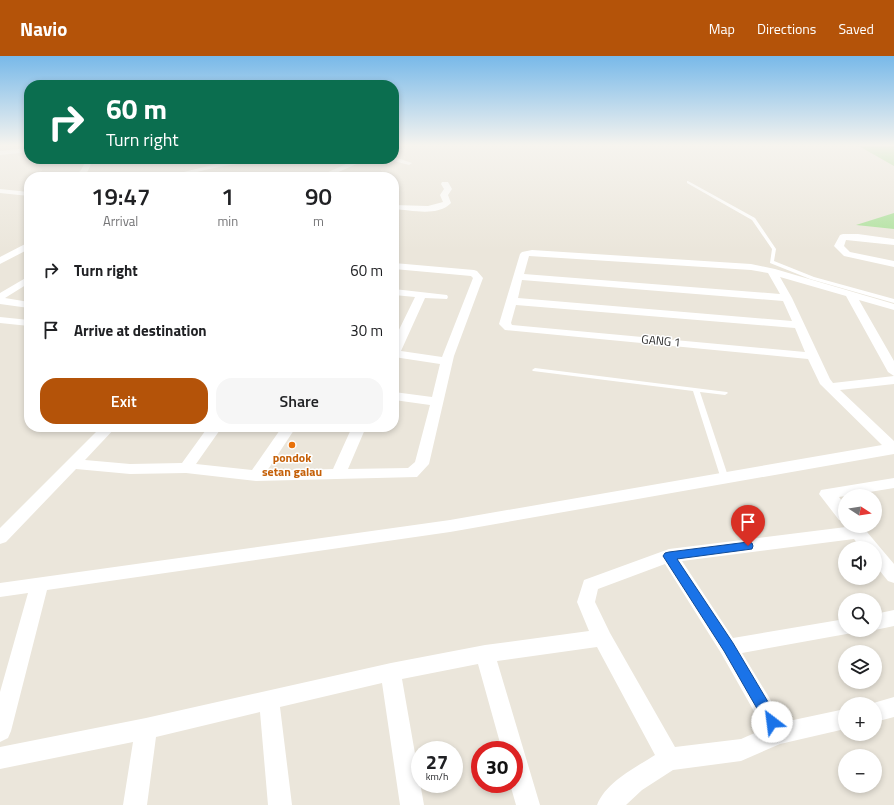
<!DOCTYPE html>
<html lang="en">
<head>
<meta charset="utf-8">
<style>
  body { margin:0; font-family:"Titillium Web",sans-serif; background:#f6f6f6; color:#202124; height:100vh; display:flex; flex-direction:column; font-size:15px; white-space:nowrap }
  * { box-sizing:border-box; margin:0 }
  p { font-size:13px; color:#757577 }
  .icon { flex:none; width:22px; height:22px; fill:none; stroke:currentColor; stroke-width:2; stroke-linecap:round; stroke-linejoin:round }
  .map { position:relative; flex:1; overflow:hidden }
  .drawer { position:absolute; left:24px; top:116px; width:375px; height:260px; display:flex; flex-direction:column; background:#fff; border-radius:16px; box-shadow:0 2px 6px #0003 }
  .drawer>* { flex:none }
  .hud { position:absolute; left:24px; top:24px; width:375px; height:84px; border-radius:16px; box-shadow:0 2px 6px #0003; background:#0b6e4f; color:#fff; overflow:hidden }
  .needle { width:26px; rotate:102deg }
  .controls { position:absolute; left:838px; top:433px; display:grid; gap:8px }
  .controls a { display:grid; place-items:center; width:44px; height:44px; border-radius:50%; background:#fff; box-shadow:0 2px 6px #0003; font-size:20px }
  .speed { position:absolute; left:411px; top:685px; display:flex; gap:8px; font-size:20px; font-weight:700; text-align:center }
  .speed>* { display:grid; place-content:center; width:52px; height:52px; border-radius:50%; background:#fff; box-shadow:0 2px 6px #0003; line-height:1 }
  .speed small { font-size:10px; font-weight:400 }
  .speed .limit { border:6px solid #d22; background:#fff; color:#111 }
  .pin { position:absolute; display:grid; place-items:center; width:34px; height:34px; color:#fff; margin:-41px -17px; border-radius:50% 50% 50% 0; rotate:-45deg; box-shadow:0 0 4px #0007 }
  .pin .icon { rotate:45deg }
  .me { position:absolute; width:44px; margin:-22px; rotate:330deg; stroke-linejoin:round; filter:drop-shadow(0 0 3px #0008) }
  .turn { display:flex; align-items:center; gap:14px; height:84px; padding:0 16px; font-size:18px }
  .turn .icon { width:52px; height:52px; stroke-width:2.5 }
  .turn b { display:block; font-size:28px; line-height:34px }
  .eta { display:flex; justify-content:space-evenly; align-items:center; height:68px; text-align:center }
  .eta b { font-size:24px; font-weight:600; line-height:28px }
  .cta { display:flex; gap:8px; margin-top:auto; padding:8px 16px }
  .cta a { flex:1; height:46px; border-radius:16px; background:#b45309; color:#fff; font-size:16px; font-weight:600; line-height:46px; text-align:center }
  .cta a+a { background:#f6f6f6; color:#202124 }
  ul { padding:0; list-style:none }
  li { display:flex; align-items:center; gap:12px; height:60px; padding:0 16px }
  li div { flex:1 }
  li b { display:block; font-size:15px }
  li em { font-style:normal }
  header { display:flex; align-items:center; gap:24px; box-sizing:border-box; height:56px; padding:0 20px; background:#b45309; color:#fff }
  header strong { font-size:19px }
  nav { display:flex; gap:22px; margin-inline-start:auto; font-size:14px }
  .map>svg:first-child { display:block }
  .green { fill:#abe099 }
  .lines { fill:none; stroke-linecap:round; stroke-linejoin:round }
  .service { fill:#fff; fill-rule:evenodd }
  .minor { fill:#fff; fill-rule:evenodd }
  .route { fill:#1a73e8; stroke:#114b97 }
  .food-dot { fill:#e8710a; stroke:#fff; stroke-width:1.5 }
  .labels { text-anchor:middle; stroke-width:3; stroke-linejoin:round; paint-order:stroke }
  .street-label { font-size:12px; fill:#292929; stroke:#fff }
  .food-label { font-size:12px; font-weight:bold; fill:#c56008; stroke:#fff }
</style>
</head>
<body>
<header>
<strong>Navio</strong>
<nav><a>Map</a><a>Directions</a><a>Saved</a></nav>
</header>
<div class="map">
<svg width="894" height="749" viewBox="0 0 894 749">
  <rect width="100%" height="100%" fill="#ebe6db"/>
  <!-- green -->
  <path class="green" d="M857 89H894V110Z
    M894 157V173L856 169Z"/>
  <g class="lines">
    <!-- service -->
    <path class="service" d="M688 125 755 162 776 193 774 205 814 221 894 243V247L810 223 770 207 772 193 752 164 687 127V125Z
      M535 312 727 336 728 337 725 339 700 336 729 423 728 425H722L721 423 693 335 533 315 532 314Z"/>
    <!-- minor -->
    <path class="minor" d="M29 92V96L0 99V95Z
      M394 101 412 107 409 109 394 105H360L359 107 327 121H317L353 105C312 106 270 103 230 109 207 112 186 121 163 121L229 105 252 103H394Z
      M87 103H93L88 115 82 121H74L81 114Z
      M442 126H448L452 133 448 139 451 147C438 161 411 154 394 153V149L428 150 443 146 440 139 444 133 441 128Z
      M0 133 29 136V140L0 137Z
      M843 178H858L894 183V189L846 184 844 190 850 196 894 205V211L844 200 834 190 840 179Z
      M29 186V193L0 208V201Z
      M532 194 751 208 775 213 894 248V254L859 244 894 305V320L888 316 846 240 780 221 792 242 830 323 833 327 894 320V328L840 334 894 385V398L450 476 47 534 11 675 8 682 0 686V636L28 537 0 541V527L450 464 882 389 820 328 808 303 505 274 499 268 520 198 522 196ZM529 200 751 214 768 217 780 238 524 218ZM522 224 783 245 792 265 518 242ZM516 249 795 272 805 296 512 269 511 267Z
      M394 207 474 214 477 215 483 222 454 300 429 408 417 421 256 425 186 417 130 418 76 413 6 486 0 488V472L101 371H116L85 404 130 408 182 407 208 371H222L196 408 252 414 282 371H296L267 415 333 413 352 371H366L348 413 408 412 415 406 430 349 394 344V336L432 341 440 308 394 301V284L415 241 394 239V233L447 239 448 241 447 243 425 242 401 295 442 301 473 222 471 220 394 213Z
      M29 220V227L5 242 29 246V252L0 248V237Z
      M0 261 29 264V270L0 267Z
      M894 422V432L839 441 845 449V466L839 464 819 438 821 434 827 433Z
      M845 470H862L894 508V527L888 525 875 509V492H861L854 483 682 505 733 582 845 563V574H853L852 577 742 597 784 666 845 653V673L780 688 741 705 673 714 642 734 626 749H597C606 726 635 712 655 699L597 591 497 605 540 749H516L510 728H514V694H502L478 608 402 623 424 749H400L382 627 280 651 292 749H268L260 656 156 681 147 749H123L133 686 0 713V691L146 662 391 607 485 589 589 575 577 546 584 524 669 493 846 471ZM665 508 721 597 764 673 741 683 675 691 610 577 595 546 598 533Z
      M894 554V570L875 574V558Z
      M894 641V661L875 666V648H870Z"/>
  </g>
  <!-- sky -->
  <linearGradient id="sky" x2="0" y2="1"><stop stop-color="#78b9e9"/><stop offset="0.46" stop-color="#f6f4ef"/><stop offset="1" stop-color="#f6f4ef" stop-opacity="0"/></linearGradient>
  <rect width="894" height="194" fill="url(#sky)"/>
  <!-- route -->
  <path class="route" d="M748 486 752 487 753 490 752 493 677 503 733 587 777 661 779 666 777 670 772 672 767 670 724 595 663 500 665 497 669 496Z"/>
  <!-- markers -->
  <circle class="food-dot" cx="292" cy="389" r="4"/>
  <g class="labels">
    <!-- street labels -->
    <g class="street-label">
      <text transform="translate(661 285) rotate(5)" y="4">GANG 1</text>
    </g>
    <!-- food labels -->
    <g class="food-label">
      <text x="292" y="406">pondok<tspan x="292" dy="14">setan galau</tspan></text>
    </g>
  </g>
</svg>
<div class="controls">
<a><svg class="needle" viewBox="-14 -14 28 28"><path d="M0-13l5 13h-10z" fill="#e53935"/><path d="M0 13l5-13h-10z" fill="#757577"/></svg></a>
<a><svg class="icon" aria-label="sound" viewBox="0 0 24 24"><path d="M4 9h4l5-4v14l-5-4H4zM17 9q2 3 0 6"/></svg></a>
<a><svg class="icon" aria-label="search" viewBox="0 0 24 24"><circle cx="10" cy="10" r="6"/><path d="M15 15l6 6"/></svg></a>
<a><svg class="icon" aria-label="layers" viewBox="0 0 24 24"><path d="M12 4l9 5-9 5-9-5zM3 14l9 5 9-5"/></svg></a>
<a>+</a>
<a>−</a>
</div>
<div class="speed"><div>27<small>km/h</small></div><div class="limit">30</div></div>
<div class="pin" style="left:748px;top:490px;background:#d93025"><svg class="icon" aria-label="arrive" viewBox="0 0 24 24"><path d="M6 21V4h12l-3 4 3 4H6"/></svg></div>
<svg class="me" style="left:772px;top:666px" viewBox="-20 -20 40 40"><circle r="19" fill="#fff"/><path d="M0-13L10 11 0 6-10 11z" fill="#1a73e8"/></svg>
<div class="hud">
<div class="turn"><svg class="icon" aria-label="right" viewBox="0 0 24 24"><path d="M7 20v-9h11M14 6l5 5-5 5"/></svg><div><b>60 m</b>Turn right</div></div>
</div>
<section class="drawer">
<div class="eta">
<div><b>19:47</b><p>Arrival</p></div>
<div><b>1</b><p>min</p></div>
<div><b>90</b><p>m</p></div>
</div>
<ul>
<li><svg class="icon" aria-label="right" viewBox="0 0 24 24"><path d="M7 20v-9h11M14 6l5 5-5 5"/></svg><div><b>Turn right</b></div><em>60 m</em></li>
<li><svg class="icon" aria-label="arrive" viewBox="0 0 24 24"><path d="M6 21V4h12l-3 4 3 4H6"/></svg><div><b>Arrive at destination</b></div><em>30 m</em></li>
</ul>
<div class="cta"><a>Exit</a><a>Share</a></div>
</section>
</div>
</body>
</html>
